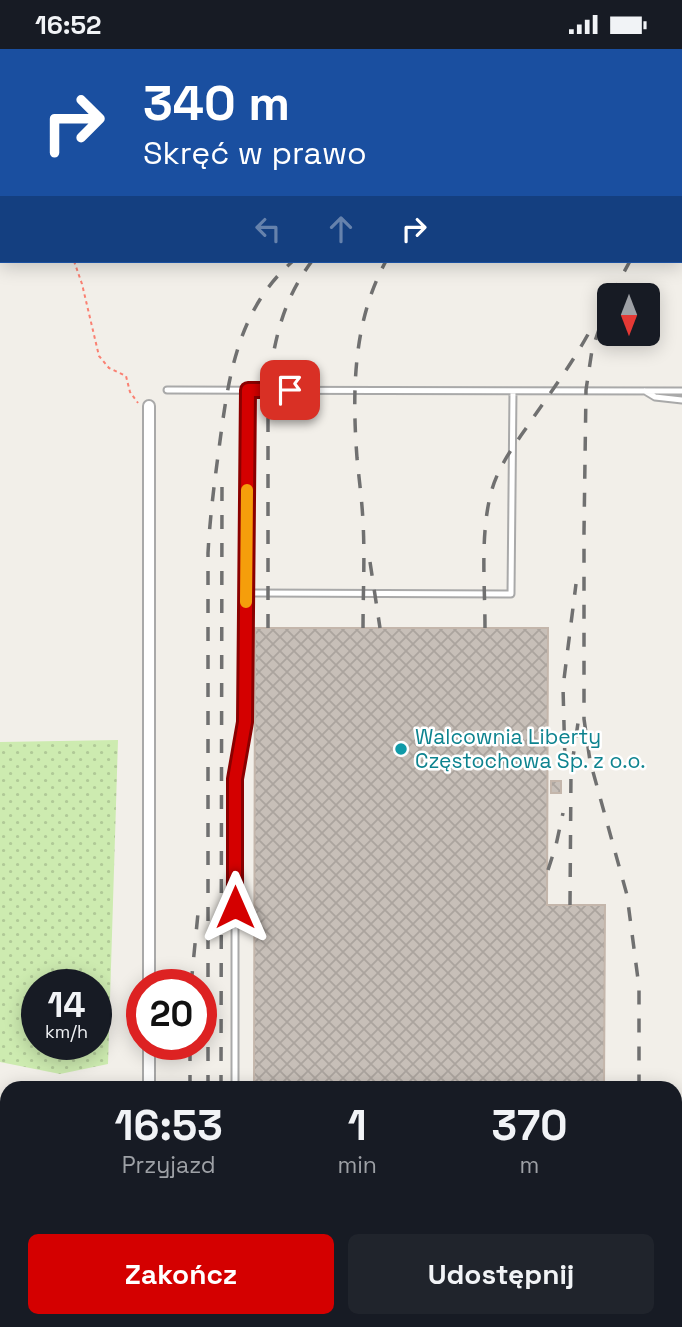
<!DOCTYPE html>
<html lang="pl">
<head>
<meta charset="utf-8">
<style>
  body { margin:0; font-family:"Space Grotesk",sans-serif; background:#20242c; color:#f1f3f6; height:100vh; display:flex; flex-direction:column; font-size:26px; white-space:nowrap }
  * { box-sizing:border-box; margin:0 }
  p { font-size:23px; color:#9ea1a6 }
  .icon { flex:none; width:38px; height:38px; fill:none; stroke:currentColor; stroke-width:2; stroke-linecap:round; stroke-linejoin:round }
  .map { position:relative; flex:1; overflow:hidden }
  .sheet { position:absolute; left:0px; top:1032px; width:682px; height:247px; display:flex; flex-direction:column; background:#171b24; border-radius:21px 21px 0 0; box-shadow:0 4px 18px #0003 }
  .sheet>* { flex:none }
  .banner { position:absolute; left:0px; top:0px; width:682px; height:214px; box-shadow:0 4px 18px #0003; background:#1a4fa0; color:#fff; overflow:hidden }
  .needle { width:46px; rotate:180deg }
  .fabs { position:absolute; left:597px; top:234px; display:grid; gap:14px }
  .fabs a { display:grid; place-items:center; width:63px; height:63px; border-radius:10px; background:#171b24; box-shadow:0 4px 18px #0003; font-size:35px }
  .speed { position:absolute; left:21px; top:920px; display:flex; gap:14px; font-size:35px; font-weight:700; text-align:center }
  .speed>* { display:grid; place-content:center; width:91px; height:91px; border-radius:50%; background:#171b24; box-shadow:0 4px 18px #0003; line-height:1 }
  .speed small { font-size:18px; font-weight:400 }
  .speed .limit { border:10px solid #d22; background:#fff; color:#111 }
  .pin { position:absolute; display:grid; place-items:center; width:60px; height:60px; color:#fff; margin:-30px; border-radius:14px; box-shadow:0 4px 10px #0006 }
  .me { position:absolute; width:77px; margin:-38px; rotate:0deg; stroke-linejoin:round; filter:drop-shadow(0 0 5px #0008) }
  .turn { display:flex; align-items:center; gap:24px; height:147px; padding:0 28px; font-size:32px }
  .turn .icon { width:91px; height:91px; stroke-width:2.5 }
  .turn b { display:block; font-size:49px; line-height:60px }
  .lanes { display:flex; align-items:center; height:66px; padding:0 28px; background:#0003; justify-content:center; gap:35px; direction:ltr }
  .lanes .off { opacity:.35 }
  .eta { display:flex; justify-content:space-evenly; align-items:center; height:119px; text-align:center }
  .eta b { font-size:42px; font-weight:800; line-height:49px }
  .button { display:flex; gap:14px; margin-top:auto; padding:14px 28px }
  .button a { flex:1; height:80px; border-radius:10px; background:#d40000; color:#fff; font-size:28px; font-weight:800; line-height:80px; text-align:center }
  .button a+a { background:#20242c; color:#f1f3f6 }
  .status { display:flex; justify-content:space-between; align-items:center; height:49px; padding:0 35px; background:#171b24; direction:ltr }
  .status svg { height:19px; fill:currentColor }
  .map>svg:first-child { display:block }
  .grass { fill:url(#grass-dots); fill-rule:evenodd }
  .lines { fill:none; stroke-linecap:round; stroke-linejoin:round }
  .canal { stroke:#aad3df; stroke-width:10 }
  .building { fill:url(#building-cross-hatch); stroke:#c4b6ab; stroke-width:2 }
  .lane-casing { stroke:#a9a9a9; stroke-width:9 }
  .street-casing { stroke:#a9a9a9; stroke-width:14 }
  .path { stroke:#fa8072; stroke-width:2; stroke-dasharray:3.5 3.5; stroke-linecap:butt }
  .lane { stroke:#fff; stroke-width:5 }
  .street { stroke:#fff; stroke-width:10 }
  .rail { stroke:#707070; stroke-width:3.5; stroke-dasharray:14 14; stroke-linecap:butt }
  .route-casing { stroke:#8a0000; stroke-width:18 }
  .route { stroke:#d40000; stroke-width:12 }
  .slow { stroke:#f59e0b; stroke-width:12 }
  .culture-dot { fill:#0f9aa8; stroke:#fff; stroke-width:2.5 }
  .labels { text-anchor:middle; stroke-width:5; stroke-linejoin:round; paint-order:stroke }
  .culture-label { font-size:21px; fill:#0d838f; stroke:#fff; text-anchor:start }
</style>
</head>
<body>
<div class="status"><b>16:52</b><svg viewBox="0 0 49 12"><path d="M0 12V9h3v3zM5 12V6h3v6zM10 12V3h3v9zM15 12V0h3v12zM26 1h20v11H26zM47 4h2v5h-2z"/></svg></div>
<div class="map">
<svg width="682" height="1278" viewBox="0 0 682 1278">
  <defs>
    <pattern id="grass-dots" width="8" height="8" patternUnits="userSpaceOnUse" patternTransform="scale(1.75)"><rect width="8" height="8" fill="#cdebb0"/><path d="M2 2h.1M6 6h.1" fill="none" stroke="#b0c997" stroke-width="1.8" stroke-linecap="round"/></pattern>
    <pattern id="building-cross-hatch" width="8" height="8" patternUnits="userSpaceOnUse" patternTransform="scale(1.75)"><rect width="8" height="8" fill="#c7bfb8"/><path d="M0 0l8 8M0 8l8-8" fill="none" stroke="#aba49e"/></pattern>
  </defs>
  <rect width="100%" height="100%" fill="#f2efe9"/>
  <!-- grass -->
  <path class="grass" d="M118 691 108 1015 60 1025 0 1013V693ZM37 936H96V996H37Z"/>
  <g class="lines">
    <!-- canal -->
    <path class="canal" d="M681 22H682"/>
  </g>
  <!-- building -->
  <path class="building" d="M255 579H548L547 856H605L604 1040H254Z
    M551 732H561V744H551Z
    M254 1272H604V1278H254Z"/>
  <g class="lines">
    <defs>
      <path id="lane" d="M167 341 682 342
        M645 342 655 348 682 351
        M246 544 511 545 513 342
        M235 1040V730L245 673 248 341
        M235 1278V1272"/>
      <path id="street" d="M149 936V357
        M149 1040V996
        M148 1278V1272"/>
    </defs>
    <!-- lane casing -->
    <use href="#lane" class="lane-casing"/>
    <!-- street casing -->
    <use href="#street" class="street-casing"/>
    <!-- path -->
    <path class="path" d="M0 0H4
      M0 148 2 150
      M74 212 82 235 99 307 109 319 126 327 130 343 138 354"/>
    <!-- lane -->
    <use href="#lane" class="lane"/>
    <!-- street -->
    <use href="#street" class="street"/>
    <!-- rail -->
    <path class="rail" d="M681 91H682
      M681 157 682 156
      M611 247 630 212
      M609 251 592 301 586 341 584 483V670L590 712 627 846 639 938V1040
      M370 513 380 579
      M268 579V341C274 292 282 252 312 212
      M363 579C363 544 365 508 363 473 362 451 359 430 357 409 352 342 353 272 386 212
      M485 579C485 536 480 486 491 444 498 416 517 393 533 369 554 339 575 310 592 278
      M565 713 563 638 576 535
      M548 821 556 796 563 764
      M570 856 571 722 579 667
      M191 936 199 854
      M190 1040V996
      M208 1040V504C210 466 215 429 220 392 229 324 239 259 293 212
      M221 1040 222 433
      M639 1272V1278
      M190 1278V1272
      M207 1278V1272
      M221 1278V1272"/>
  </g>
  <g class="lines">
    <defs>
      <path id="route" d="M235 858V730L245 673 248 341H290"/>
    </defs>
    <!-- route casing -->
    <use href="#route" class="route-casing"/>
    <!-- route -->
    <use href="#route" class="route"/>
    <!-- slow -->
    <path class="slow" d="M246 553 247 441"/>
  </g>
  <!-- markers -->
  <circle class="culture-dot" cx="401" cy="700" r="7"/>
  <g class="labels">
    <!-- culture labels -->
    <g class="culture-label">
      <text x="415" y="695">Walcownia Liberty<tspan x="415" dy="24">Częstochowa Sp. z o.o.</tspan></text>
    </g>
  </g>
</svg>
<div class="fabs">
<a><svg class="needle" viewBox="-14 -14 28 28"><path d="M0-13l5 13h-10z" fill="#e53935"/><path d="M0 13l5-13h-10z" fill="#9ea1a6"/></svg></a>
</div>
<div class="speed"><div>14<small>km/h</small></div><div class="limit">20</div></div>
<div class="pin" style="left:290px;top:341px;background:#d93025"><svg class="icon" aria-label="arrive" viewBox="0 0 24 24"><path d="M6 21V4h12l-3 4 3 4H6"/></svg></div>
<svg class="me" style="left:235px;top:858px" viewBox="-20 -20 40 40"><path d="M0-17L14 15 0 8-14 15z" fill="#d40000" stroke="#fff" stroke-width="4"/></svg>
<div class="banner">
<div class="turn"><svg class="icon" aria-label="right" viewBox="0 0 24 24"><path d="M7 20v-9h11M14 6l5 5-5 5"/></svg><div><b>340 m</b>Skręć w prawo</div></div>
<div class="lanes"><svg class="icon off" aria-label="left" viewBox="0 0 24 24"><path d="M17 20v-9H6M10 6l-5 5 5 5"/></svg><svg class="icon off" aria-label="ahead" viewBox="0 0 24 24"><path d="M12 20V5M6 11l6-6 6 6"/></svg><svg class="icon" aria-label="right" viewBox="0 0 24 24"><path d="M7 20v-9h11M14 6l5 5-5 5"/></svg></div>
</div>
<section class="sheet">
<div class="eta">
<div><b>16:53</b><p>Przyjazd</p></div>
<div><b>1</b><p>min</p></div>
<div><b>370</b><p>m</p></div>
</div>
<div class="button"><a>Zakończ</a><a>Udostępnij</a></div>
</section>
</div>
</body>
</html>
